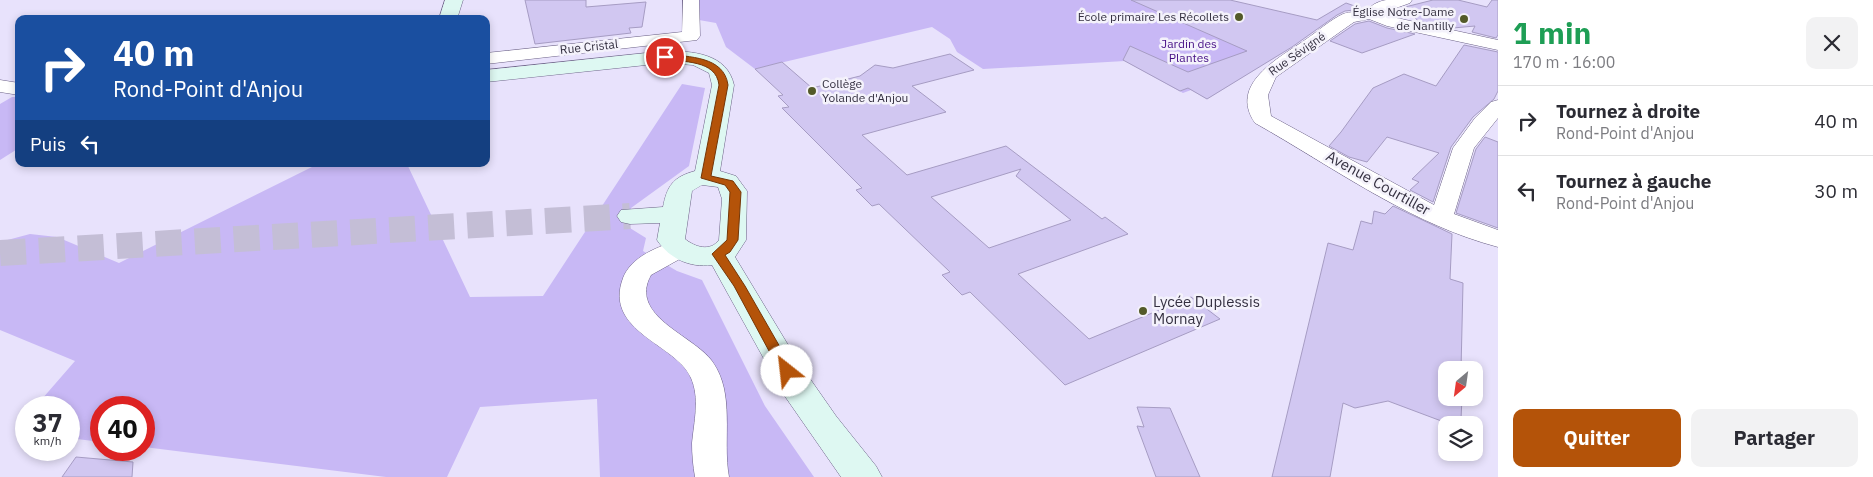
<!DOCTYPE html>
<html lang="fr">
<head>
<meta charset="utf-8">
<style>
  body { margin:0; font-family:"IBM Plex Sans",sans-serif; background:#f2f2f3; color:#2b2b33; height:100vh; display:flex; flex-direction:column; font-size:19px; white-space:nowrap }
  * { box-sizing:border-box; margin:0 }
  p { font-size:16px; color:#7c7c81 }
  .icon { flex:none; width:28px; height:28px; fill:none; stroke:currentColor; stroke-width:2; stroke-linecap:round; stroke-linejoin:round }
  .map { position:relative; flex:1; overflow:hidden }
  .side { display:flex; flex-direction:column; background:#fff; width:375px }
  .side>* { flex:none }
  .hud { position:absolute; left:15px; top:15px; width:475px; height:152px; border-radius:10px; box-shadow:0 2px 8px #0003; background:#1a4fa0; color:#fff; overflow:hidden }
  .needle { width:32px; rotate:209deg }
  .tools { position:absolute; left:1438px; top:361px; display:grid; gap:10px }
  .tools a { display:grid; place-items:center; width:45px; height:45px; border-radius:10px; background:#fff; box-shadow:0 2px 8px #0003; font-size:25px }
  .speed { position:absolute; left:15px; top:396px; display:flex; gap:10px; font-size:25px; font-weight:700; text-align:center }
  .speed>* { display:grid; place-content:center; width:65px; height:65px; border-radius:50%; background:#fff; box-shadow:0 2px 8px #0003; line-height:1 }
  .speed small { font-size:12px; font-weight:400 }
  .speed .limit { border:8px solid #d22; background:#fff; color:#111 }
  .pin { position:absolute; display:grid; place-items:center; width:42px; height:42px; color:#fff; margin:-21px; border:2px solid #fff; border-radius:50%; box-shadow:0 1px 5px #0007 }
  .me { position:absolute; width:55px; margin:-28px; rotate:331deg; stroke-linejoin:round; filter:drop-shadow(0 0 4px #0008) }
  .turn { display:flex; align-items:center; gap:18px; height:105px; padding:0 15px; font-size:22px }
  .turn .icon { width:65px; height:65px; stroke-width:2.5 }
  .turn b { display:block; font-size:35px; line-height:42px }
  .then { display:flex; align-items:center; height:48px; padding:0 15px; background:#0003; gap:10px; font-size:19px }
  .round { display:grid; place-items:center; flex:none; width:52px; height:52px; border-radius:10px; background:#f2f2f3 }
  .summary { display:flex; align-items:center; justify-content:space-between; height:85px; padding:0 15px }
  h1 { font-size:30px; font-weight:700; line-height:38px; color:#1e9e55 }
  .primary-button { display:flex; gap:10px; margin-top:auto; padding:10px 15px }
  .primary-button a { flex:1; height:58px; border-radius:10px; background:#b45309; color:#fff; font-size:20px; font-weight:700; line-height:58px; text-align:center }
  .primary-button a+a { background:#f2f2f3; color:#2b2b33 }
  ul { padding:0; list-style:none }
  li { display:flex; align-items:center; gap:15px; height:70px; padding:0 15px; border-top:1px solid #e1e1e2 }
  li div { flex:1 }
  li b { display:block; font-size:19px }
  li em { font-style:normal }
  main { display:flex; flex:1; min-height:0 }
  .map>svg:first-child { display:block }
  .green { fill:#c8b8f5 }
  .building { fill:#d1c7f1; stroke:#a69cc3; fill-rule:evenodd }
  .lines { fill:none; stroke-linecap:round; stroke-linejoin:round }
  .secondary-tunnel { stroke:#c4bed6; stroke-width:26; stroke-dasharray:26 13; stroke-linecap:butt }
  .street-casing { stroke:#6b6186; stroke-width:1 }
  .secondary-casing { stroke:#6b6186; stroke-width:1 }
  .street { fill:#fff; fill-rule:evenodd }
  .secondary { fill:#def8f2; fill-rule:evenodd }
  .route { fill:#b45309; stroke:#753606 }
  .poi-dot { fill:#535a29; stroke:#f4f2fb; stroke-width:2 }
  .labels { text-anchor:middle; stroke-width:5; stroke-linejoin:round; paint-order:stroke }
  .far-poi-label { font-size:12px; fill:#343040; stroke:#f4f2fb; text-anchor:end }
  .far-park-label { font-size:12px; fill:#450f85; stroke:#f4f2fb }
  .far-street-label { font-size:12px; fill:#343040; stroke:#f4f2fb }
  .street-label { font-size:15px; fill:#343040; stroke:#f4f2fb }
  .poi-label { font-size:15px; fill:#343040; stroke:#f4f2fb; text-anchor:start }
</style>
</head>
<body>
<main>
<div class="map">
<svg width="1498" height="477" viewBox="0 0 1498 477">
  <rect width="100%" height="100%" fill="#e8e2fc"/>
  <!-- green -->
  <path class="green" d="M699 0H1168L1288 49 1207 99 1191 90 1183 93 1125 61 983 69 957 52 950 39 932 27 755 69 726 47 716 23 699 20Z
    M682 84 705 88 689 166 631 208 625 225 646 238 643 251 677 271 702 280 765 406 814 477H600L597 399 480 407 447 477H386L144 447V408H101V442L69 438V408L35 407 75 361 0 330V242L30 234 57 237 119 263 318 164H407L470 297 543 296Z
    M12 97H19V148L0 160V104Z"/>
  <!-- building -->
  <path class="building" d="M525 0H586V7L646 2 642 27 629 28 631 33 535 44Z
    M1131 0H1230L1317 20 1346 3 1363 9 1345 11 1337 15 1292 47 1207 99 1188 88 1180 91 1123 60 1130 46 1188 72 1247 51Z
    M1433 0H1458L1487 7 1492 0H1498V35L1496 38 1472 32 1475 26 1453 28 1418 21 1405 7Z
    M1369 21 1387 28 1415 34 1362 53 1330 41 1355 24Z
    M1464 45 1498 52V91L1494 99 1473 117 1451 147 1433 202 1410 190 1419 182 1412 179 1439 153 1387 137 1367 162 1349 157 1329 146 1341 132 1373 88 1404 74 1436 86Z
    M950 54 974 70 912 86 946 112 862 135 907 175 1006 146 1102 219 1105 217 1128 234 1018 274 1089 339 1191 297 1220 319 1065 385 970 292 962 295 942 275 950 272 879 204 872 206 856 190 862 188 782 108 789 107 778 96 783 95 755 69 782 62 812 88 860 76 875 65 893 68ZM1021 169 1016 176 1071 220 989 248 931 197Z
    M1485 137 1498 142V228L1456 213 1476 149Z
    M1393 206 1452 234 1450 279 1463 283 1461 370H1446V398H1462L1461 419 1444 422 1388 401 1355 408 1343 403 1330 477H1272L1328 243 1353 250 1361 221 1372 224 1374 211 1385 214Z
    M1137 407 1170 408 1200 477H1156L1137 426 1144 427Z
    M76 457 133 462 132 477H62Z"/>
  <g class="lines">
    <!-- secondary-tunnel -->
    <path class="secondary-tunnel" d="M0 253 630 216"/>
    <defs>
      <path id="street" d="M683 0H699L700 36 697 40 486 64V53L682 32Z
        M1386 0H1412L1410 3 1382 13 1392 17 1498 40V50L1387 26 1369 19 1354 22 1276 77 1268 95 1271 116 1434 205 1453 148 1475 118 1491 102 1498 100V118L1474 148 1454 214 1498 230V247C1410 224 1333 167 1255 123 1228 84 1279 58 1305 40 1317 32 1330 20 1343 14 1350 11 1359 13 1366 10 1374 5 1373 3 1386 0Z
        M0 80 19 83V95L0 92Z
        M678 241 687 243 691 249 687 255 651 275C628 316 693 335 712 361 736 394 722 439 729 477H695C693 466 692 454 692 443 694 422 700 398 691 378 677 344 603 332 623 278 631 257 658 246 678 241Z"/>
      <path id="secondary" d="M445 0H463L457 19H439Z
        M665 51C692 51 727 53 734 85L720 171 736 176 747 191 746 240 735 257 799 363 836 416 876 466 882 477H841L784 395 712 265C689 268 669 258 657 240L660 223 630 224 621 222 617 216 621 210 663 207C667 186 673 177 695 171L712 85 709 73 693 65 665 63 486 82V70ZM702 185 718 187 722 199 719 240C710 252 695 247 685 239L692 191Z"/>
    </defs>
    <!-- street casing -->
    <use href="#street" class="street-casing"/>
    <!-- secondary casing -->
    <use href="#secondary" class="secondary-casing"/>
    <!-- street -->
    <use href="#street" class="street"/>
    <!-- secondary -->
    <use href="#secondary" class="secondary"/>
  </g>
  <!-- route -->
  <path class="route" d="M665 54C689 57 724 56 728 85L711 176 733 181 741 192 738 240 730 252 725 255 745 286 792 368 794 371 792 375H782L734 286 712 254 727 240 730 192 725 185 701 178 719 85C716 59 683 63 662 58L661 57Z"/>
  <!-- markers -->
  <g class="poi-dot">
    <circle cx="1239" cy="17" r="5"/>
    <circle cx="1464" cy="19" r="5"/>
    <circle cx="812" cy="91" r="5"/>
    <circle cx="1143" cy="311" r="5"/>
  </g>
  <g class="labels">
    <!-- far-poi labels -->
    <g class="far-poi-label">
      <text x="1454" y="16">Église Notre-Dame<tspan x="1454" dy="14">de Nantilly</tspan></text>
      <text x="1229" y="21">École primaire Les Récollets</text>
      <text x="822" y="88" text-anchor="start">Collège<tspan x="822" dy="14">Yolande d'Anjou</tspan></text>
    </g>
    <!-- far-park labels -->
    <g class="far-park-label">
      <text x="1189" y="48">Jardin des<tspan x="1189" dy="14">Plantes</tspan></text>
    </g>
    <!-- far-street labels -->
    <g class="far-street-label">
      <text transform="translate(589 47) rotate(-6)" y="4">Rue Cristal</text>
      <text transform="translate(1297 54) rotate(-35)" y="4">Rue Sévigné</text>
    </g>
    <!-- street labels -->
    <g class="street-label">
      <text transform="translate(1378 183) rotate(29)" y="5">Avenue Courtiller</text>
    </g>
    <!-- poi labels -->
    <g class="poi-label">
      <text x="1153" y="307">Lycée Duplessis<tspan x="1153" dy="17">Mornay</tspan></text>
    </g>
  </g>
</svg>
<div class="tools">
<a><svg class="needle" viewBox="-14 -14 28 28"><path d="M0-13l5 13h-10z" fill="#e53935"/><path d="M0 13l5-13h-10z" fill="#7c7c81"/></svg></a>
<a><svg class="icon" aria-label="layers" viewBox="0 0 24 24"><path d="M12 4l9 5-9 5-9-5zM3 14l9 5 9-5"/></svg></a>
</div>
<div class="speed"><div>37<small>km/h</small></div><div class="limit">40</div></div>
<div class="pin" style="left:665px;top:57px;background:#d93025"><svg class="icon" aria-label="arrive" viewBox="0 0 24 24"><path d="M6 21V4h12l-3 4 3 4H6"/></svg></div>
<svg class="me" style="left:787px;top:371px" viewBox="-20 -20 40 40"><circle r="19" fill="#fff"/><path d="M0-13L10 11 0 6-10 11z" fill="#b45309"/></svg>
<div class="hud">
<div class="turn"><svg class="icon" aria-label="right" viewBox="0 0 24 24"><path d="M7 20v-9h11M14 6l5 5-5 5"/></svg><div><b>40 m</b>Rond-Point d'Anjou</div></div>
<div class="then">Puis<svg class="icon" aria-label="left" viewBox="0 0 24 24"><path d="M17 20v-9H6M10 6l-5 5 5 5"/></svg></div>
</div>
</div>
<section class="side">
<div class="summary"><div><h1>1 min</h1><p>170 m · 16:00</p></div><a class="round"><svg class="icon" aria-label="close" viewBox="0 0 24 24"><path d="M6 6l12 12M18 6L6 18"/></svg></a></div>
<ul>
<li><svg class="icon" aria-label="right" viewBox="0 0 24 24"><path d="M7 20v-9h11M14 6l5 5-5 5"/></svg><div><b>Tournez à droite</b><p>Rond-Point d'Anjou</p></div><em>40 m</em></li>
<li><svg class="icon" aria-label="left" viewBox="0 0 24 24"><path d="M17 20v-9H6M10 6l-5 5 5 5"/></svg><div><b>Tournez à gauche</b><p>Rond-Point d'Anjou</p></div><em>30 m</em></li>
</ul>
<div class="primary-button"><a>Quitter</a><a>Partager</a></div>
</section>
</main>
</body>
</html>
